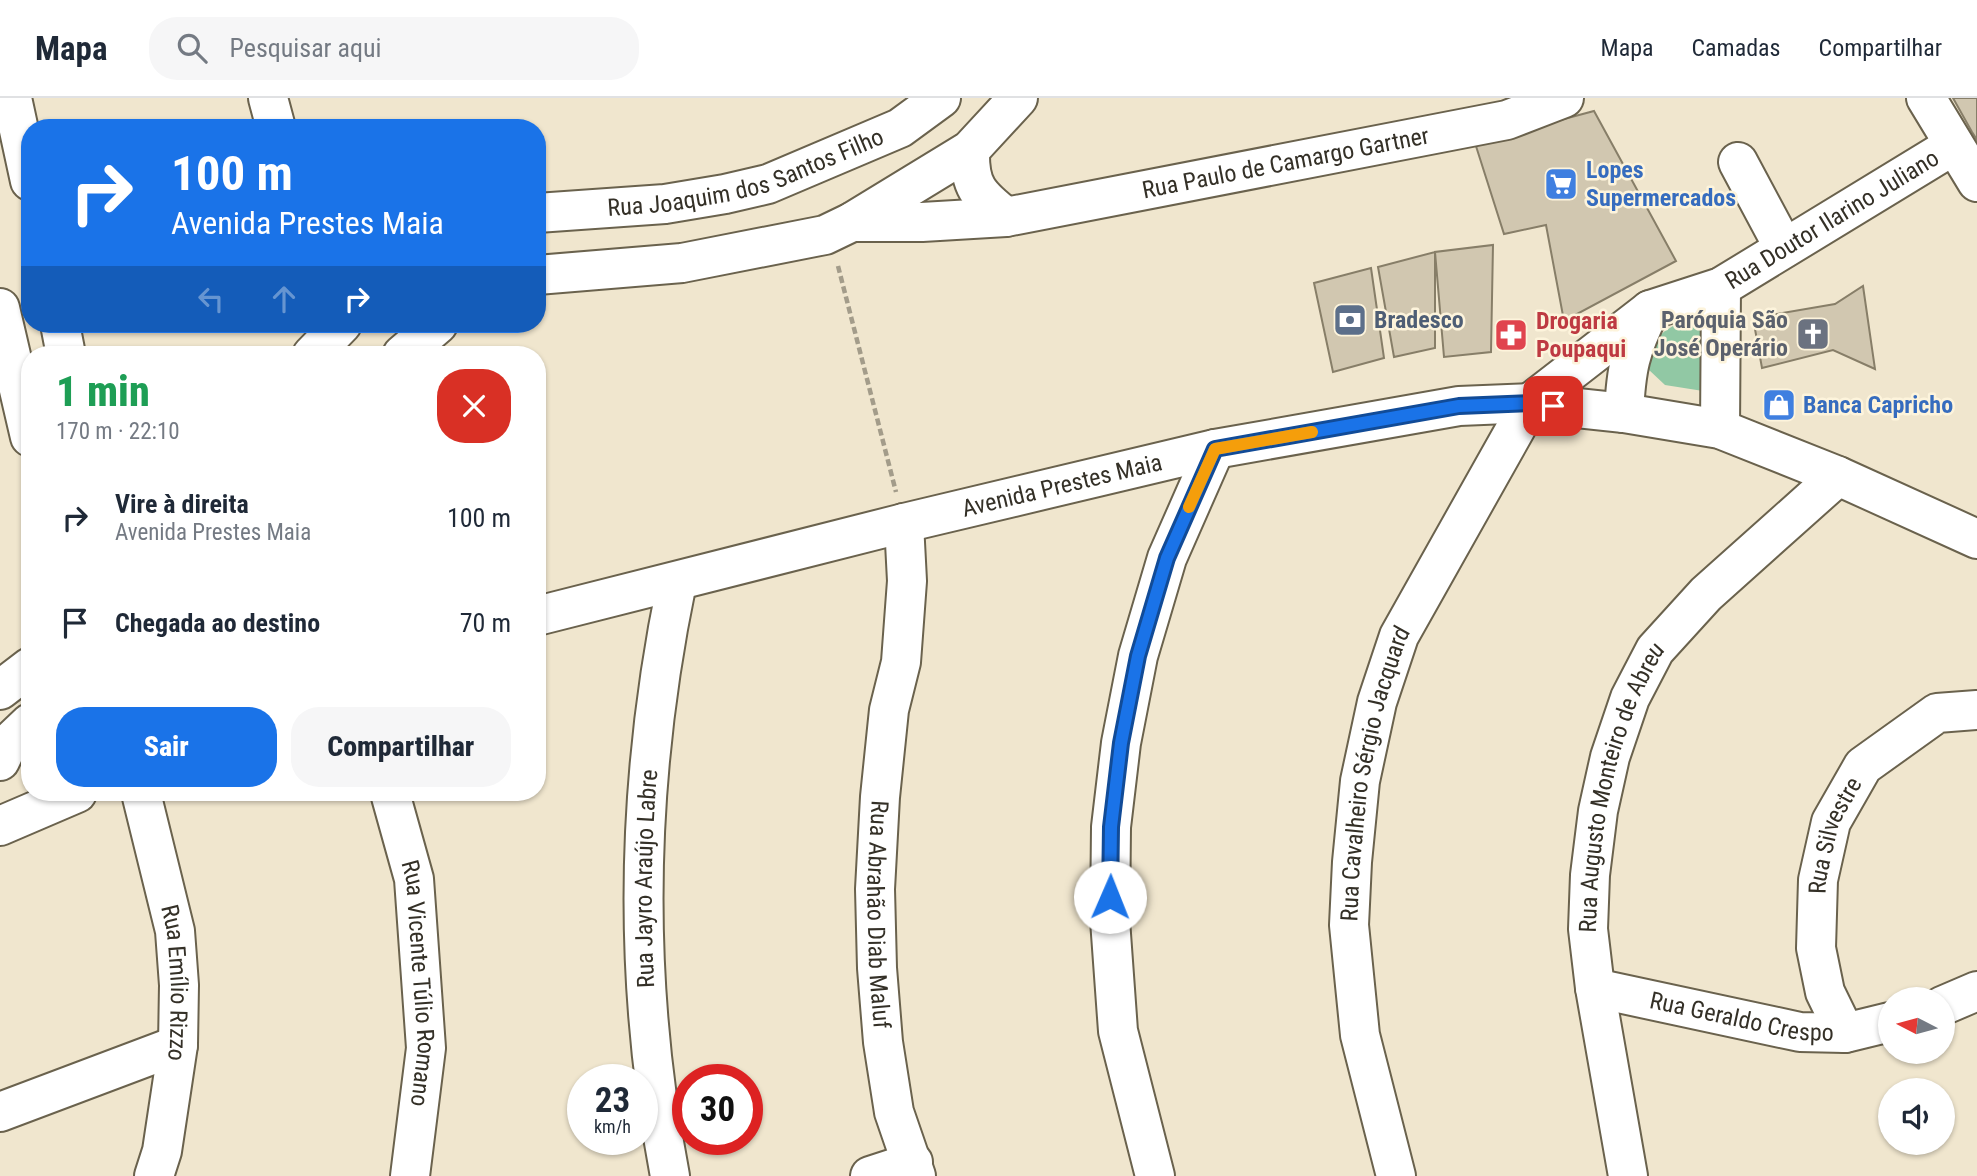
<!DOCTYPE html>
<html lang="pt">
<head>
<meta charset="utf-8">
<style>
  body { margin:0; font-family:"Roboto Condensed",sans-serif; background:#f6f6f7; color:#1f2937; height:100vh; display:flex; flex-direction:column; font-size:26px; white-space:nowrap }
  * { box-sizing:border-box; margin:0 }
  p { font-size:23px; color:#747a83 }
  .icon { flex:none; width:38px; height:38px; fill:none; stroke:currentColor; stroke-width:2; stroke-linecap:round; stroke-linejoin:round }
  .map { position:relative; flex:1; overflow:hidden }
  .panel { position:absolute; left:21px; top:248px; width:525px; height:455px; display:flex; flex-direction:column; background:#fff; border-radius:28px; box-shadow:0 2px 5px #0004 }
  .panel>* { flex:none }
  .top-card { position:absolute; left:21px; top:21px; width:525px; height:214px; border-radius:28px; box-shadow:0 2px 5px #0004; background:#1a73e8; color:#fff; overflow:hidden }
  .needle { width:46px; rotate:276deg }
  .fabs { position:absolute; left:1878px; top:889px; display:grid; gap:14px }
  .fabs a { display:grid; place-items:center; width:77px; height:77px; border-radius:50%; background:#fff; box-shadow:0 2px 5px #0004; font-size:35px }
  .speed { position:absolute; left:567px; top:966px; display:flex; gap:14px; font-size:35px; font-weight:700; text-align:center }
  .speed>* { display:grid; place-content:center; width:91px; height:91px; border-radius:50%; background:#fff; box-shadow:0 2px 5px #0004; line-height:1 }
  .speed small { font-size:18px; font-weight:400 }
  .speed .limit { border:10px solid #d22; background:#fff; color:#111 }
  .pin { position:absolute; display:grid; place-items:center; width:60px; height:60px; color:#fff; margin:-30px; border-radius:14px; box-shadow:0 4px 10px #0006 }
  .me { position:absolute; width:77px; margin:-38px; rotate:1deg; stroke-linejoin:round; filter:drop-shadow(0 0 5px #0008) }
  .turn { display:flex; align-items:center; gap:24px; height:147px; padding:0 35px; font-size:32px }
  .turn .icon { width:91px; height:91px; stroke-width:2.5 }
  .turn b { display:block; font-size:49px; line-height:60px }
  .lanes { display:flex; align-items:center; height:66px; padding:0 35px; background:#0003; justify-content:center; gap:35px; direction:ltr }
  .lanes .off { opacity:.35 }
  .round { display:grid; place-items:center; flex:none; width:74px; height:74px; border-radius:28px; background:#f6f6f7 }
  .overview { display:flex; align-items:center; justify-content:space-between; height:119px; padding:0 35px }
  h1 { font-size:42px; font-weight:800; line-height:52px; color:#1e9e55 }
  .action { display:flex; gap:14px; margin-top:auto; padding:14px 35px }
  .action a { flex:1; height:80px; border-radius:28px; background:#1a73e8; color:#fff; font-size:28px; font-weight:800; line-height:80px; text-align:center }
  .action a+a { background:#f6f6f7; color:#1f2937 }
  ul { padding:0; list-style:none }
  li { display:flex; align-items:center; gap:21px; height:105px; padding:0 35px }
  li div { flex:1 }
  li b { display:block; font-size:26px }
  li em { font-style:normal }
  header { display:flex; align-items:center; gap:42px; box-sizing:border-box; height:98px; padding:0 35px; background:#fff; border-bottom:2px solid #e0e1e3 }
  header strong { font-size:33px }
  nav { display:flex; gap:38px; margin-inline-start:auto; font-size:24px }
  .search { width:490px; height:63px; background:#f6f6f7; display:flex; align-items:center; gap:18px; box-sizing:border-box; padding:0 24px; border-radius:28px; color:#747a83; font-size:26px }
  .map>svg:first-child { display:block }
  .green { fill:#91c8a4 }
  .building { fill:#d1c7b0; stroke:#877e68; stroke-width:2 }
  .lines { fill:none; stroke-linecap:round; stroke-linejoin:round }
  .minor-casing { stroke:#6a624d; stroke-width:42 }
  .major-casing { stroke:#6a624d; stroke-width:42 }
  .path { stroke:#a39c8a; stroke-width:4.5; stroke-dasharray:7 3.5; stroke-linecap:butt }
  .minor { stroke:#fff; stroke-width:38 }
  .major { stroke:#fff; stroke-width:38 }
  .route-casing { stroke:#114b97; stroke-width:18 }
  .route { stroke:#1a73e8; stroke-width:12 }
  .slow { stroke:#f59e0b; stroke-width:12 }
  .labels { text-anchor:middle; stroke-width:5; stroke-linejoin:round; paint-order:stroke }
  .street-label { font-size:24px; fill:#343027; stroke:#fdf4dc }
  .shop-label { font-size:24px; font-weight:bold; fill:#366cbe; stroke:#fdf4dc; text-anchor:start }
  .service-label { font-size:24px; font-weight:bold; fill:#4e5e75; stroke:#fdf4dc; text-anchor:start }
  .worship-label { font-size:24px; font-weight:bold; fill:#5b616d; stroke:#fdf4dc; text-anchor:end }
  .health-label { font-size:24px; font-weight:bold; fill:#be3a42; stroke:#fdf4dc; text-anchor:start }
</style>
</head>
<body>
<header>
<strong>Mapa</strong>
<div class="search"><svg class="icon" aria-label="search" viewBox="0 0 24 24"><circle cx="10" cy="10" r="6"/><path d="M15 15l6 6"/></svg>Pesquisar aqui</div>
<nav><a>Mapa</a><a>Camadas</a><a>Compartilhar</a></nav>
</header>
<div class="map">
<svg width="1977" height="1078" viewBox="0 0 1977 1078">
  <rect width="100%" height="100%" fill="#f0e6ce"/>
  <!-- green -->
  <path class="green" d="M1710 205 1703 293 1665 287 1648 271 1651 245 1665 233Z"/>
  <!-- building -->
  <path class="building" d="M1953 0H1977V42L1972 34Z
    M1594 13 1676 163 1564 223 1546 127 1504 136 1475 45Z
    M1493 147 1491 254 1444 259 1435 154Z
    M1435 154V250L1394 259 1378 169Z
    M1371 170 1384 260 1333 274 1314 185Z
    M1863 188 1875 271 1833 252 1762 270 1753 220 1835 206Z"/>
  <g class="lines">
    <defs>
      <g id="minor">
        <path d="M12 0 30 83"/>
        <path d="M268 0 276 30"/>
        <path d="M1926 0 1977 84"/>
        <path d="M970 52C969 88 978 97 1006 119"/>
        <path d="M1738 64 1784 150"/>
        <path id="s1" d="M537 115 665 106 725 96 768 86 900 30 941 0"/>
        <path id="s2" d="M852 124H922L1006 119 1507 22 1564 0"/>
        <path d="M537 177 682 165 825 137 852 124 970 52 1018 0"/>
        <path d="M0 210 30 339"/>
        <path d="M60 226 66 257"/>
        <path d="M312 257 342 226"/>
        <path d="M402 257 438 226"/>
        <path id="s3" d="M1624 315C1626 271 1630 252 1650 212L1721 189 1954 47"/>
        <path d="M1720 331 1721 189"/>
        <path id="s4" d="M904 425 907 483 901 564 889 612 880 699 875 791 877 870 883 944 894 1014 916 1078"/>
        <path d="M0 592 30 569"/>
        <path d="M0 663 8 646 30 625"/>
        <path id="s5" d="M141 695 175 833 179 887 178 947 162 1053 154 1078"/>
        <path id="s6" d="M390 695 414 781 426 950 410 1078"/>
        <path id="s7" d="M1595 890 1800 934 1845 935 1890 924"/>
        <path d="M1942 908 1977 893"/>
        <path id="s8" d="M1845 935 1825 894 1816 850 1818 782 1831 724 1863 668 1937 615 1977 612"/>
        <path d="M0 1014 178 947"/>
        <path id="s9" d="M670 1078C632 881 636 680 677 484"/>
        <path d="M870 1078 913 1064"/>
        <path d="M1155 1078 1118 933 1110 822 1111 729 1121 645 1138 558 1167 460 1215 351"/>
        <path id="s10" d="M1396 1078 1360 937 1349 827 1352 764 1360 683 1377 604 1399 538 1530 305 1650 212"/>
        <path id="s11" d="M1628 1078 1595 890 1588 831 1590 777 1598 713 1610 659 1630 600 1655 552 1706 496 1838 378"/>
      </g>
      <g id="major">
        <path id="s12" d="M537 518 904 425 1215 351 1459 308 1530 305 1624 315 1720 331 1838 378 1977 441"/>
        <path d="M0 728 77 695"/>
      </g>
    </defs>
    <!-- minor casing -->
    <use href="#minor" class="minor-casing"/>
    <!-- major casing -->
    <use href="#major" class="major-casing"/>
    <!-- path -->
    <path class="path" d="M838 168 896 394"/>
    <!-- minor -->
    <use href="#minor" class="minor"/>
    <!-- major -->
    <use href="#major" class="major"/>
  </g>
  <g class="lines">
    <defs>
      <path id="route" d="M1110 799 1111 729 1121 645 1138 558 1167 460 1215 351 1459 308 1530 305 1553 308"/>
    </defs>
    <!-- route casing -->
    <use href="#route" class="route-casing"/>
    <!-- route -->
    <use href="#route" class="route"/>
    <!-- slow -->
    <path class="slow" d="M1189 409 1215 351 1312 334"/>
  </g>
  <!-- icons -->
  <defs>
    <symbol id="supermarket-square" viewBox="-11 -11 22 22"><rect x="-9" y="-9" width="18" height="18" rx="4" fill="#3f7fe0" stroke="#fdf4dc"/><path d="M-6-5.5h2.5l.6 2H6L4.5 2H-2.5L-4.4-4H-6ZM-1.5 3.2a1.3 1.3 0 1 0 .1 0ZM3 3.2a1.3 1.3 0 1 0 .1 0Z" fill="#fff"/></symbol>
    <symbol id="bank-square" viewBox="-11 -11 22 22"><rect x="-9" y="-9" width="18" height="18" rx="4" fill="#5c6f8a" stroke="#fdf4dc"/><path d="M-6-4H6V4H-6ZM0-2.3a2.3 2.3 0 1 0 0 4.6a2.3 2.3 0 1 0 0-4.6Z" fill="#fff"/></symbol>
    <symbol id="church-square" viewBox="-11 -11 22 22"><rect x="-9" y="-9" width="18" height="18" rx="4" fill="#6b7280" stroke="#fdf4dc"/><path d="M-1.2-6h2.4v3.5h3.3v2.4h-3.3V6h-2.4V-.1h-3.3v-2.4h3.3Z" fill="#fff"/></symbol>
    <symbol id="pharmacy-square" viewBox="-11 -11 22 22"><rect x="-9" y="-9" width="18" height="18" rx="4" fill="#e0444e" stroke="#fdf4dc"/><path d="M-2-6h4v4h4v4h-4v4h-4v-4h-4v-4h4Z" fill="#fff"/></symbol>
    <symbol id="shop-square" viewBox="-11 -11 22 22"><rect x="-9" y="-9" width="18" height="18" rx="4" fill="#3f7fe0" stroke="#fdf4dc"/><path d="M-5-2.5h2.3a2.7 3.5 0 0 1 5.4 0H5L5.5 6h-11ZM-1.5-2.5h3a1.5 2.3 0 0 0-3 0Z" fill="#fff"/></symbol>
  </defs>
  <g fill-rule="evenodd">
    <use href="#supermarket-square" x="1542" y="67" width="38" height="38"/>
    <use href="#bank-square" x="1331" y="203" width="38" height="38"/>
    <use href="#church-square" x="1794" y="217" width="38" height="38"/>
    <use href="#pharmacy-square" x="1492" y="218" width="38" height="38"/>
    <use href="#shop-square" x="1760" y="288" width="38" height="38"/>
  </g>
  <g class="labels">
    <!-- street labels -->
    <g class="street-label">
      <text dy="8" stroke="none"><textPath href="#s2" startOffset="439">Rua Paulo de Camargo Gartner</textPath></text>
      <text dy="8" stroke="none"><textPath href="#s1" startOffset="214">Rua Joaquim dos Santos Filho</textPath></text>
      <text dy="8" stroke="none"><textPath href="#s3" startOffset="312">Rua Doutor Ilarino Juliano</textPath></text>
      <text dy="8" stroke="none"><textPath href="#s12" startOffset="541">Avenida Prestes Maia</textPath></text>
      <text dy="8" stroke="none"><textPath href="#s10" startOffset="410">Rua Cavalheiro Sérgio Jacquard</textPath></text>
      <text dy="8" stroke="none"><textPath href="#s11" startOffset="397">Rua Augusto Monteiro de Abreu</textPath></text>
      <text dy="8" stroke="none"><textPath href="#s8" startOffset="206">Rua Silvestre</textPath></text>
      <text dy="8" stroke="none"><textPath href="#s9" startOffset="299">Rua Jayro Araújo Labre</textPath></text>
      <text dy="8" stroke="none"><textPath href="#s4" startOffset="394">Rua Abrahão Diab Maluf</textPath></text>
      <text dy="8" stroke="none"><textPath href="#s5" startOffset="194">Rua Emílio Rizzo</textPath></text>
      <text dy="8" stroke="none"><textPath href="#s6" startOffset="194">Rua Vicente Túlio Romano</textPath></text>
      <text dy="8" stroke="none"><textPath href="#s7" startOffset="150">Rua Geraldo Crespo</textPath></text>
    </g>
    <!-- shop labels -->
    <g class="shop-label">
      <text x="1586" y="80">Lopes<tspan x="1586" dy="28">Supermercados</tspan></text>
      <text x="1803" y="315">Banca Capricho</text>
    </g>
    <!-- service labels -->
    <g class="service-label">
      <text x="1374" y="230">Bradesco</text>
    </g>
    <!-- worship labels -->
    <g class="worship-label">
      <text x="1788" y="230">Paróquia São<tspan x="1788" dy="28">José Operário</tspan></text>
    </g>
    <!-- health labels -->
    <g class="health-label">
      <text x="1536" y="231">Drogaria<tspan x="1536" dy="28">Poupaqui</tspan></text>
    </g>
  </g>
</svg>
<div class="fabs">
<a><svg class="needle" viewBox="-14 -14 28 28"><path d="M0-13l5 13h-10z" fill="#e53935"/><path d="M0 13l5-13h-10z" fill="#747a83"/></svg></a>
<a><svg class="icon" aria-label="sound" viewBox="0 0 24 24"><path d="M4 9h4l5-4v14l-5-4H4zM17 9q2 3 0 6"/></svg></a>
</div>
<div class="speed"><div>23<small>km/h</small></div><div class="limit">30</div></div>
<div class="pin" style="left:1553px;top:308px;background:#d93025"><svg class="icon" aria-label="arrive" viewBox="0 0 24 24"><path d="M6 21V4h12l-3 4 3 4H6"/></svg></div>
<svg class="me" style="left:1110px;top:799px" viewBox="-20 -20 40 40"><circle r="19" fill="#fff"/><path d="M0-13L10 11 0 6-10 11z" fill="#1a73e8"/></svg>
<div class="top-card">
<div class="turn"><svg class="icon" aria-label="right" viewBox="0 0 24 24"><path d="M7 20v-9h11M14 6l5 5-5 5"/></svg><div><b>100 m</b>Avenida Prestes Maia</div></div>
<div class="lanes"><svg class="icon off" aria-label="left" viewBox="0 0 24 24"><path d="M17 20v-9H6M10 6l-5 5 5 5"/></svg><svg class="icon off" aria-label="ahead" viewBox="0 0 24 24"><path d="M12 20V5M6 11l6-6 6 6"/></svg><svg class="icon" aria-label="right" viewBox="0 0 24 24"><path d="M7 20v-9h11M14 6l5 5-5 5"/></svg></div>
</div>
<section class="panel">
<div class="overview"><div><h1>1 min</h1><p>170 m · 22:10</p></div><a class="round" style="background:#d93025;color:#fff"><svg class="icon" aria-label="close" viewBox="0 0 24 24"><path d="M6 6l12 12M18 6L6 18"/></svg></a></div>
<ul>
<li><svg class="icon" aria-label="right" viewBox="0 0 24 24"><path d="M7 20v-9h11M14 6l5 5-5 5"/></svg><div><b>Vire à direita</b><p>Avenida Prestes Maia</p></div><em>100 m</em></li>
<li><svg class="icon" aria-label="arrive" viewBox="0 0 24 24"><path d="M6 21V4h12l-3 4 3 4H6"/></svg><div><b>Chegada ao destino</b></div><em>70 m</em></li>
</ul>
<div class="action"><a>Sair</a><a>Compartilhar</a></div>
</section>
</div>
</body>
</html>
